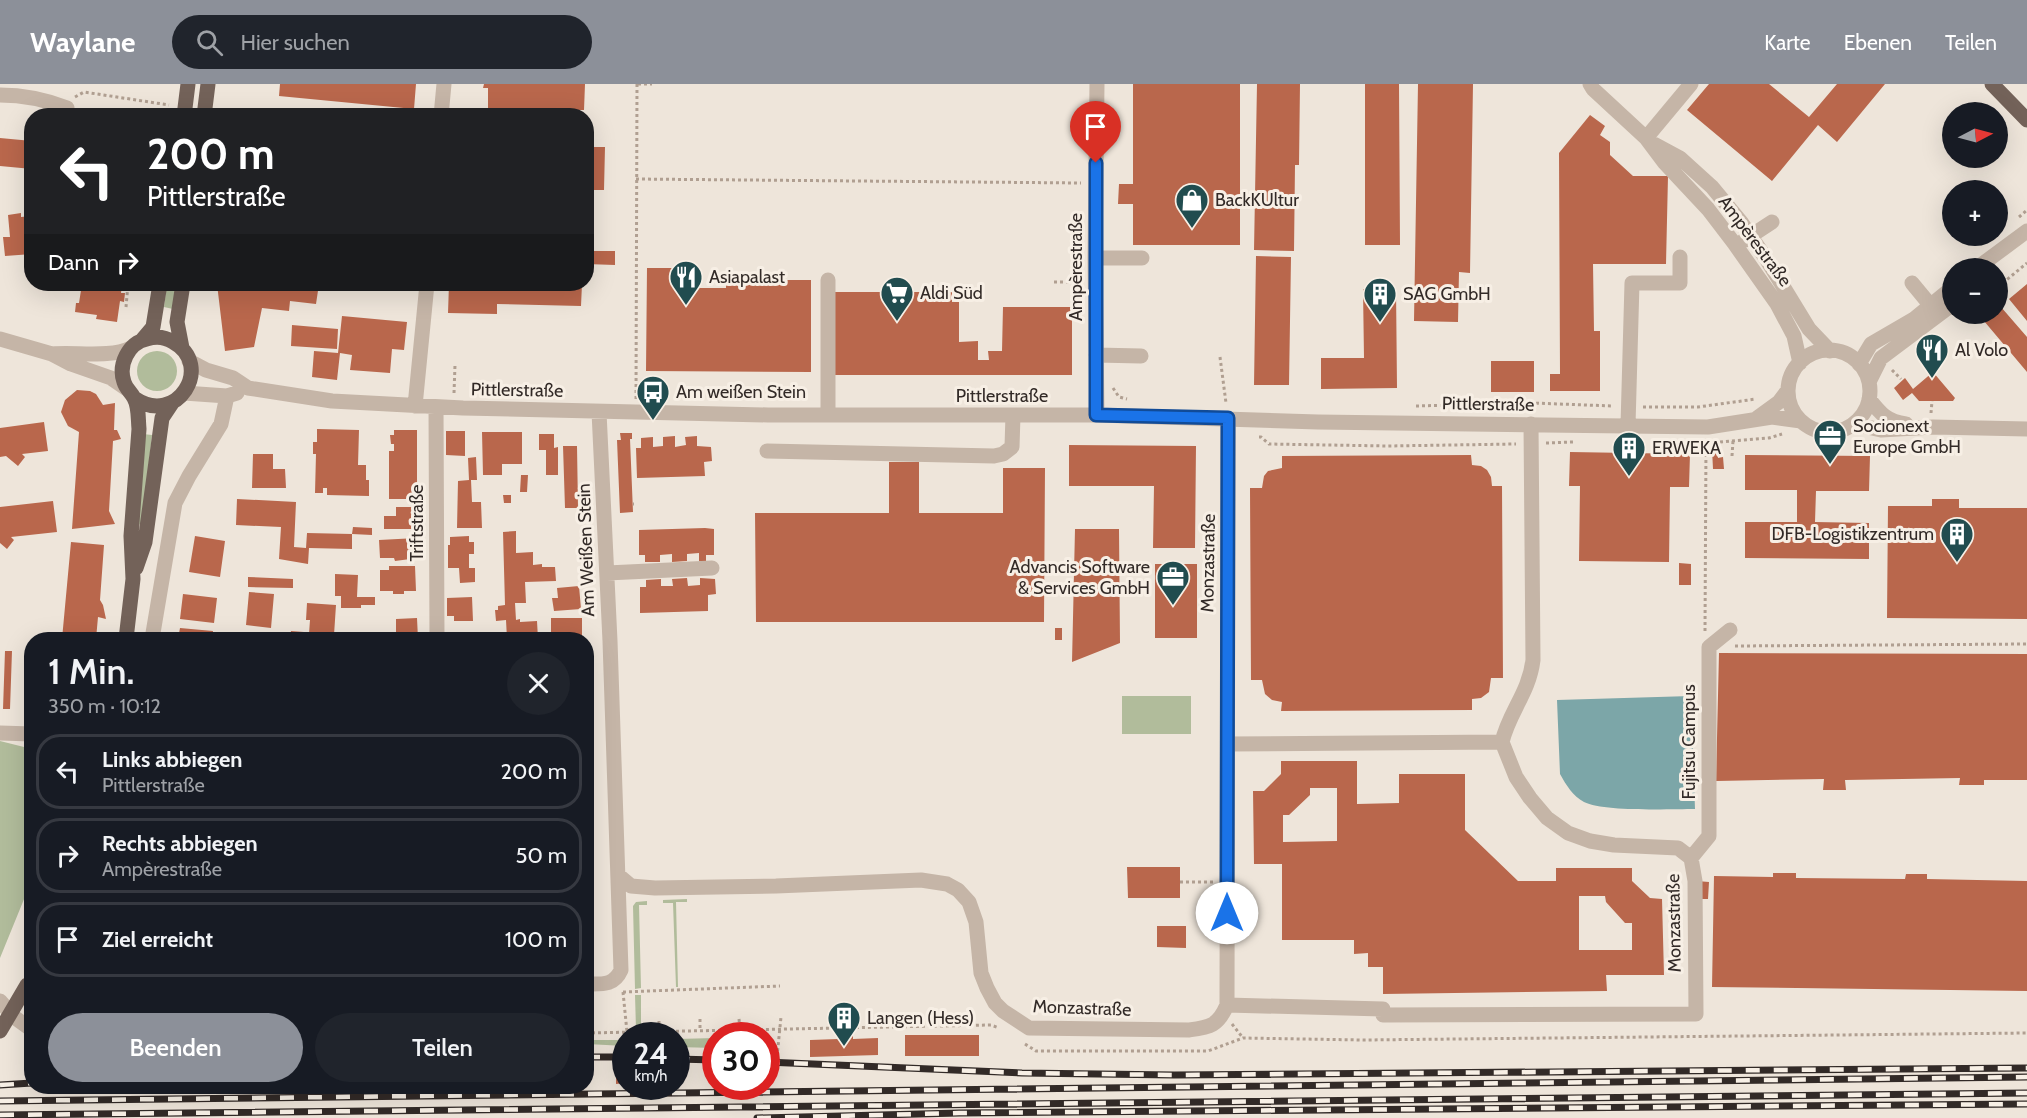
<!DOCTYPE html>
<html lang="de">
<head>
<meta charset="utf-8">
<style>
  body { margin:0; font-family:Cabin,sans-serif; background:#20242c; color:#f1f3f6; height:100vh; display:flex; flex-direction:column; font-size:22px; white-space:nowrap }
  * { box-sizing:border-box; margin:0 }
  p { font-size:20px; color:#9ea1a6 }
  .icon { flex:none; width:33px; height:33px; fill:none; stroke:currentColor; stroke-width:2; stroke-linecap:round; stroke-linejoin:round }
  .map { position:relative; flex:1; overflow:hidden }
  .panel { position:absolute; left:24px; top:548px; width:570px; height:462px; display:flex; flex-direction:column; background:#171b24; border-radius:24px; box-shadow:0 6px 24px #0002 }
  .panel>* { flex:none }
  .guide { position:absolute; left:24px; top:24px; width:570px; height:183px; border-radius:24px; box-shadow:0 6px 24px #0002; background:#202124; color:#fff; overflow:hidden }
  .needle { width:39px; rotate:84deg }
  .controls { position:absolute; left:1942px; top:18px; display:grid; gap:12px }
  .controls a { display:grid; place-items:center; width:66px; height:66px; border-radius:50%; background:#171b24; box-shadow:0 6px 24px #0002; font-size:30px }
  .speed { position:absolute; left:612px; top:938px; display:flex; gap:12px; font-size:30px; font-weight:700; text-align:center }
  .speed>* { display:grid; place-content:center; width:78px; height:78px; border-radius:50%; background:#171b24; box-shadow:0 6px 24px #0002; line-height:1 }
  .speed small { font-size:15px; font-weight:400 }
  .speed .limit { border:9px solid #d22; background:#fff; color:#111 }
  .pin { position:absolute; display:grid; place-items:center; width:51px; height:51px; color:#fff; margin:-62px -26px; border-radius:50% 50% 50% 0; rotate:-45deg; box-shadow:0 0 6px #0007 }
  .pin .icon { rotate:45deg }
  .me { position:absolute; width:66px; margin:-33px; rotate:0deg; stroke-linejoin:round; filter:drop-shadow(0 0 4px #0008) }
  .turn { display:flex; align-items:center; gap:21px; height:126px; padding:0 24px; font-size:27px }
  .turn .icon { width:78px; height:78px; stroke-width:2.5 }
  .turn b { display:block; font-size:42px; line-height:51px }
  .then { display:flex; align-items:center; height:57px; padding:0 24px; background:#0003; gap:12px; font-size:22px }
  .round { display:grid; place-items:center; flex:none; width:63px; height:63px; border-radius:32px; background:#20242c }
  .headline { display:flex; align-items:center; justify-content:space-between; height:102px; padding:0 24px }
  h1 { font-size:36px; font-weight:600; line-height:45px }
  .cta { display:flex; gap:12px; margin-top:auto; padding:12px 24px }
  .cta a { flex:1; height:69px; border-radius:36px; background:#8c9099; color:#fff; font-size:24px; font-weight:600; line-height:69px; text-align:center }
  .cta a+a { background:#20242c; color:#f1f3f6 }
  ul { padding:0; list-style:none }
  li { display:flex; align-items:center; gap:18px; height:75px; margin:0 12px 9px; padding:0 12px; border:3px solid #363941; border-radius:24px }
  li div { flex:1 }
  li b { display:block; font-size:22px }
  li em { font-style:normal }
  header { display:flex; align-items:center; gap:36px; box-sizing:border-box; height:84px; padding:0 30px; background:#8c9099; color:#fff }
  header strong { font-size:28px }
  nav { display:flex; gap:33px; margin-inline-start:auto; font-size:21px }
  .search { width:420px; height:54px; background:#20242c; display:flex; align-items:center; gap:15px; box-sizing:border-box; padding:0 21px; border-radius:33px; color:#9ea1a6; font-size:22px }
  .map>svg:first-child { display:block }
  .green { fill:#b1bc9b }
  .water { fill:#7ca6a8 }
  .building { fill:#b9674c; fill-rule:evenodd }
  .lines { fill:none; stroke-linecap:round; stroke-linejoin:round }
  .path { stroke:#b09f91; stroke-width:3; stroke-dasharray:3 3; stroke-linecap:butt }
  .minor { stroke:#c5b5a7; stroke-width:15 }
  .major { stroke:#736259; stroke-width:15 }
  .rail-casing { stroke:#322a27; stroke-width:7 }
  .rail { stroke:#f7efe5; stroke-width:4.5; stroke-dasharray:14; stroke-linecap:butt }
  .major-bridge { stroke:#736259; stroke-width:15 }
  .route-casing { stroke:#114b97; stroke-width:15 }
  .route { stroke:#1a73e8; stroke-width:10 }
  .labels { text-anchor:middle; stroke-width:6; stroke-linejoin:round; paint-order:stroke }
  .poi-label { font-size:18px; fill:#322a27; stroke:#f7efe5; text-anchor:start }
  .street-label { font-size:18px; fill:#322a27; stroke:#f7efe5 }
</style>
</head>
<body>
<header>
<strong>Waylane</strong>
<div class="search"><svg class="icon" aria-label="search" viewBox="0 0 24 24"><circle cx="10" cy="10" r="6"/><path d="M15 15l6 6"/></svg>Hier suchen</div>
<nav><a>Karte</a><a>Ebenen</a><a>Teilen</a></nav>
</header>
<div class="map">
<svg width="2027" height="1034" viewBox="0 0 2027 1034">
  <rect width="100%" height="100%" fill="#eee5da"/>
  <!-- green -->
  <path class="green" d="M167 200H176L173 225 164 223Z
    M137 287a20 20 0 1 1 40 0a20 20 0 1 1-40 0Z
    M143 350 152 351 142 440 135 441Z
    M1122 612H1191V650H1122Z
    M0 657 32 665 31 798 0 874Z
    M687 815V818H676L678 903H676L673 819H663V816Z
    M647 817V821H639L641 904 635 905 633 822 636 818Z
    M635 911H641V940H653V944L636 945Z
    M715 954V964L677 963V955Z
    M587 956H625V962L587 960Z"/>
  <!-- water -->
  <path class="water" d="M1691 612 1695 725C1671 725 1603 728 1584 718 1573 712 1566 701 1560 690L1557 616Z"/>
  <!-- building -->
  <path class="building" d="M280 0H416L414 25 279 12Z
    M484 0H585L584 26 488 25V4H483Z
    M1133 0H1240V161H1133V120H1118L1119 100H1133Z
    M1257 0H1300L1299 81H1295L1294 167 1254 166Z
    M1365 0H1399L1400 161H1365Z
    M1418 0H1473L1470 189 1459 188 1458 238 1414 237Z
    M1709 0H1769L1809 33 1837 0H1885L1837 58 1818 41 1772 97 1687 26Z
    M1590 31 1605 42 1600 51 1610 58V71L1633 92H1668L1666 180H1593L1594 247H1600V307H1550V290H1560L1559 69Z
    M0 54 32 57V85L0 82Z
    M586 63H605L604 106H586Z
    M21 129V133L32 132V170L5 172 3 153H10L8 131Z
    M586 167H615V181L586 180Z
    M1256 172 1291 173 1289 301H1254Z
    M647 184H673L679 204H726V196H811V288L646 287Z
    M82 200H122L121 209H125L124 218 120 217 117 238 96 235 97 231 75 228 76 219H79Z
    M217 200H319L316 220 290 217 289 227 262 224 254 263 225 267Z
    M449 200H582L581 222 497 220V230L448 229Z
    M2027 200V237L2009 215Z
    M1396 204 1397 304 1321 305V274H1364L1363 205Z
    M835 208H952V218H959V258L978 257V276H989L988 267H1002L1003 223H1072V291H835Z
    M2001 223 2027 253V288L1984 237 1993 230H1998V225Z
    M342 232 407 238 404 266 392 265 390 289 350 286 352 271 340 269 337 296 312 293 314 267 338 269Z
    M292 241 338 245 337 265 291 262Z
    M1491 277H1534V308H1491Z
    M1933 288 1955 314 1953 317H1919L1912 309 1903 316 1894 304 1905 294 1913 305Z
    M77 306 90 307 96 310 103 321 115 319 114 346H117L121 355 113 357 109 427 115 440 72 445 79 348 68 342 61 328 65 316Z
    M44 338 48 367 22 370 25 373 18 382 6 372 0 373V344Z
    M317 345 359 346 358 381H366V396H369V412L327 411V404H323V409H315L316 370H313V358H317Z
    M394 346H417V415H389V367H394V360H391L390 351H394Z
    M446 347H465V372L446 371Z
    M482 348H522V380H502V391H483Z
    M620 349H632V355H630L633 428 620 429 617 356H621Z
    M539 350H554V364L558 363V391H546V366H539Z
    M675 352V363L686 361 685 353 697 352V362L711 363 712 377 704 378 705 392 637 394 636 364H641V354L653 353V363L663 362V353Z
    M1069 361 1196 362 1195 464H1153L1154 402H1069Z
    M563 362H577L578 424H565Z
    M1712 365H1717L1718 374 1723 373 1724 385H1713Z
    M1570 368 1690 370 1689 403H1670L1669 478 1579 477 1580 402H1569Z
    M253 370H273V385H285L286 404H252Z
    M1471 371 1472 381 1481 382 1487 386 1491 393 1492 402H1502L1503 594H1491L1489 608 1481 614 1472 615V626L1281 627 1282 618 1272 616 1265 610 1262 596H1251L1250 404H1262L1264 392 1268 387 1282 384V372Z
    M1745 371 1870 372 1869 407H1816L1815 438 1869 439V475L1745 474V438H1797V406H1745Z
    M476 373 477 396H471L472 418H481L482 444H457L458 397 469 396 468 374Z
    M889 378H919V429H1003V384H1045L1044 538H756L755 429H889Z
    M521 391H528L527 408H520Z
    M503 411H511V419H504Z
    M237 415 296 418 294 463 306 464 307 449 352 450 353 443 372 444V451L352 450V465L309 464 308 480 279 475 281 443 236 441Z
    M1932 415H1959V424H2027V535L1887 534 1888 422H1932Z
    M53 417 57 448 11 453 14 456 7 465 0 459V423Z
    M396 423H416V445H384V432H396Z
    M705 444 714 445V471H706V477H699V469L687 470V477L672 478V470L660 471V478H645V471H639V446Z
    M1075 445H1119L1120 559 1072 578Z
    M516 447V469L533 468V481L542 480V483H555L556 497 525 498 526 519H515L516 536 520 535V538L537 537 538 555H507L506 536 496 537 495 526H498V522L505 521 503 448Z
    M195 452 225 457 220 493 189 488Z
    M469 452V458H474V470H469V484H475V498L460 499 459 484H448V461H450V453Z
    M417 454 418 474 395 477 394 474H380L379 456Z
    M71 458 104 461 100 516 103 521 106 535 98 533 96 555H62Z
    M1679 479 1691 480V501H1679Z
    M1155 480H1197V554H1155Z
    M389 482H415L416 507H404V510H393V507H380V486H389Z
    M335 490 358 491 357 513H375V521H361V524H341V512H335Z
    M248 493 293 495V504L248 503Z
    M687 494 688 502 700 501V494L715 495 716 510 708 511V527L640 529V503H646V496L661 495V502H673L672 495Z
    M579 502 581 525 554 527 552 514H558L557 504Z
    M249 508 274 510 271 544 246 541Z
    M183 510 217 514 214 539 180 535Z
    M472 513 473 537H454V532H447V514Z
    M307 519 336 521 334 551 309 550 310 536H306Z
    M417 534 418 555H396V535Z
    M551 534H582V555H551Z
    M180 544 213 547 212 555H178Z
    M1055 544H1062V556H1055Z
    M291 547 304 548 303 555H290Z
    M242 551 262 553V555H242Z
    M5 567H12L10 625H3Z
    M1719 569 2027 570V696H1984V701H1959L1960 694 1845 696 1846 706H1823L1824 695 1716 697Z
    M28 571 32 572V581H27Z
    M1281 677H1357V720L1399 719V690H1465V746L1518 797H1556V784H1632V797L1650 814 1662 815 1664 891H1606L1607 907 1383 910V883H1368V869L1354 870V856H1282V780H1254L1253 707H1264L1281 690ZM1310 704H1337V757L1283 758V731H1289L1310 711ZM1579 812H1605L1606 818 1625 839H1632V866H1579Z
    M586 679H588L590 697H586Z
    M586 734H589L591 776H586Z
    M591 783 592 843H586V784Z
    M1127 783H1180V814H1128Z
    M1773 789H1796V794L1905 795 1906 790H1927V795L2027 797V907L1712 903 1714 792 1773 793Z
    M1697 797 1709 798 1708 815H1697Z
    M1157 842H1186V864L1157 863Z
    M586 857H592L593 874H586Z
    M838 949H853V955L878 954V971L810 973V956L838 955Z
    M905 951H979V972H905Z
    M616 991H626V999L616 1000Z
    M443 1002H579V1006L444 1009Z"/>
  <g class="lines">
    <!-- path -->
    <path class="path" d="M638 0H652
      M75 13 84 8 169 21
      M636 95 1081 99
      M2019 133 2027 126
      M1054 198H1082
      M1998 203 2027 179
      M126 223 128 200
      M1220 273 1226 319
      M1892 286 1901 295
      M1113 304 1119 313 1127 315
      M454 309 455 281
      M636 315 637 0
      M1416 322 1532 319 1613 322
      M1643 323H1698L1756 315
      M1931 329 1932 317
      M1259 353H1261L1269 360 1388 362 1516 360
      M1720 358 1769 354 1782 350
      M1546 359 1573 358
      M1669 360H1690
      M1732 372 1733 357
      M633 420H634
      M1705 547 1706 359
      M1735 562 2027 560
      M1180 798H1214
      M623 908 780 902
      M623 908 627 948
      M700 935V946
      M739 935 740 945
      M659 937V947
      M1232 940 1243 954
      M586 949 991 941 999 944
      M1025 960 1036 967H1208L1243 954 1363 956 2027 949
      M777 973 781 933
      M477 1002V1008
      M518 1002V1007
      M564 1002 565 1006"/>
    <!-- minor -->
    <path class="minor" d="M1590 0 1593 5 1646 54 1664 78 1708 125 1734 159 1777 220 1794 252 1800 279
      M0 11C24 11 44 15 67 24
      M441 32 444 0
      M1646 54 1691 0
      M1654 60 1680 74 1712 103 1741 138 1767 176 1809 245 1830 267
      M1743 157 1772 138
      M1095 174H1142
      M1977 184 2027 147
      M1912 199 1931 222
      M0 255 52 270 71 280 111 294 127 305
      M1788 307a41 41 0 1 1 82 0a41 41 0 1 1-82 0Z
      M52 270C77 268 110 274 131 264
      M1096 271 1141 272
      M189 277 206 286 233 294 248 304 332 317 463 324 768 331H1097L1318 338 1708 343 1772 333 1801 337
      M1859 280 1871 260 1914 235 1953 203
      M1869 298 1881 274 1953 220
      M184 309 227 312 237 309
      M1869 315C1880 329 1887 338 1906 340
      M415 322 427 200
      M436 323 437 555
      M828 331V196
      M1097 331 1095 174 1097 0
      M1757 334 1779 318 1788 306
      M1854 340 1881 346 1933 343 2027 345
      M1628 341 1632 199H1680V173
      M767 367 994 372 1003 370 1012 363 1013 331
      M607 489 712 484
      M152 555 175 419 189 392 221 340 227 312
      M0 649 32 650
      M1502 658C1509 628 1529 609 1533 576L1531 340
      M1691 774 1709 752V563L1730 546
      M618 791 631 802 655 804 776 802 921 796 947 800 958 806 969 818 976 838 981 889 987 904 995 919 1003 927 1029 944 1189 946C1210 943 1218 942 1227 921L1228 335
      M586 900C602 900 614 902 621 886L610 557 599 328
      M0 917 14 933 32 946
      M1227 921 1383 925V931L1696 930 1695 797 1691 774 1678 764 1614 761 1590 757 1568 749 1547 734 1530 714 1516 693 1502 658 1228 660"/>
    <!-- major -->
    <path class="major" d="M1992 0 2027 36
      M184 32 188 0
      M204 32 208 0
      M142 256 153 243 160 200
      M182 264 177 238 183 200
      M136 484 145 458 162 334 172 319
      M126 555 133 495 131 452 139 345C138 335 139 322 134 314 131 308 126 305 124 298 118 281 128 259 147 255 156 252 165 253 173 258 215 281 177 344 134 314"/>
    <defs>
      <path id="rail" d="M586 973H626
        M676 975 716 976
        M766 978 1022 989 1174 991 2027 984
        M0 1001 32 999
        M0 1017 2027 993
        M0 1031 2027 1009
        M757 1034 959 1029 2027 1020"/>
    </defs>
    <!-- rail casing -->
    <use href="#rail" class="rail-casing"/>
    <!-- rail -->
    <use href="#rail" class="rail"/>
    <!-- major-bridge -->
    <path class="major-bridge" d="M0 947 27 901"/>
  </g>
  <g class="lines">
    <defs>
      <path id="route" d="M1096 79V331L1228 334 1227 829"/>
    </defs>
    <!-- route casing -->
    <use href="#route" class="route-casing"/>
    <!-- route -->
    <use href="#route" class="route"/>
  </g>
  <!-- icons -->
  <defs>
    <symbol id="shop-pin" viewBox="-11 -11 22 30"><path d="M0 17L-7.5 6A9.5 9.5 0 1 1 7.5 6Z" fill="#214c4f" stroke="#f7efe5"/><path d="M-5-2.5h2.3a2.7 3.5 0 0 1 5.4 0H5L5.5 6h-11ZM-1.5-2.5h3a1.5 2.3 0 0 0-3 0Z" fill="#fff"/></symbol>
    <symbol id="restaurant-pin" viewBox="-11 -11 22 30"><path d="M0 17L-7.5 6A9.5 9.5 0 1 1 7.5 6Z" fill="#214c4f" stroke="#f7efe5"/><path d="M-5-6h1v4h1v-4h1v4h1v-4h1v5L-1.5 .5V6h-2V.5L-5-1ZM5-6V6H3V1.5H1.5Q1.5-4 5-6Z" fill="#fff"/></symbol>
    <symbol id="supermarket-pin" viewBox="-11 -11 22 30"><path d="M0 17L-7.5 6A9.5 9.5 0 1 1 7.5 6Z" fill="#214c4f" stroke="#f7efe5"/><path d="M-6-5.5h2.5l.6 2H6L4.5 2H-2.5L-4.4-4H-6ZM-1.5 3.2a1.3 1.3 0 1 0 .1 0ZM3 3.2a1.3 1.3 0 1 0 .1 0Z" fill="#fff"/></symbol>
    <symbol id="building-pin" viewBox="-11 -11 22 30"><path d="M0 17L-7.5 6A9.5 9.5 0 1 1 7.5 6Z" fill="#214c4f" stroke="#f7efe5"/><path d="M-4-6H4V6H1V3H-1V6H-4ZM-2.5-4.3h1.7v1.8h-1.7ZM.8-4.3h1.7v1.8H.8ZM-2.5-1h1.7V.8h-1.7ZM.8-1h1.7V.8H.8Z" fill="#fff"/></symbol>
    <symbol id="bus-pin" viewBox="-11 -11 22 30"><path d="M0 17L-7.5 6A9.5 9.5 0 1 1 7.5 6Z" fill="#214c4f" stroke="#f7efe5"/><path d="M-5-6H5V4H4V6H2V4H-2V6H-4V4H-5ZM-3.5-4V0h7V-4ZM-3.5 1.2v1.5H-2V1.2ZM2 1.2v1.5H3.5V1.2Z" fill="#fff"/></symbol>
    <symbol id="office-pin" viewBox="-11 -11 22 30"><path d="M0 17L-7.5 6A9.5 9.5 0 1 1 7.5 6Z" fill="#214c4f" stroke="#f7efe5"/><path d="M-6-3h4V-5.5h4V-3h4V5H-6ZM-1-4.5V-3h2v-1.5ZM-6 0V1H6V0Z" fill="#fff"/></symbol>
  </defs>
  <g fill-rule="evenodd">
    <use href="#shop-pin" x="1173" y="97" width="38" height="52"/>
    <use href="#restaurant-pin" x="667" y="174" width="38" height="52"/>
    <use href="#supermarket-pin" x="878" y="190" width="38" height="52"/>
    <use href="#building-pin" x="1361" y="191" width="38" height="52"/>
    <use href="#restaurant-pin" x="1913" y="247" width="38" height="52"/>
    <use href="#bus-pin" x="634" y="289" width="38" height="52"/>
    <use href="#office-pin" x="1811" y="333" width="38" height="52"/>
    <use href="#building-pin" x="1610" y="345" width="38" height="52"/>
    <use href="#building-pin" x="1938" y="431" width="38" height="52"/>
    <use href="#office-pin" x="1154" y="474" width="38" height="52"/>
    <use href="#building-pin" x="825" y="915" width="38" height="52"/>
  </g>
  <g class="labels">
    <!-- poi labels -->
    <g class="poi-label">
      <text x="1215" y="122">BackKUltur</text>
      <text x="709" y="199">Asiapalast</text>
      <text x="920" y="215">Aldi Süd</text>
      <text x="1403" y="216">SAG GmbH</text>
      <text x="1955" y="272">Al Volo</text>
      <text x="676" y="314">Am weißen Stein</text>
      <text x="1853" y="348">Socionext<tspan x="1853" dy="21">Europe GmbH</tspan></text>
      <text x="1652" y="370">ERWEKA</text>
      <text x="1934" y="456" text-anchor="end">DFB-Logistikzentrum</text>
      <text x="1150" y="489" text-anchor="end">Advancis Software<tspan x="1150" dy="21">&amp; Services GmbH</tspan></text>
      <text x="867" y="940">Langen (Hess)</text>
    </g>
    <!-- street labels -->
    <g class="street-label">
      <text transform="translate(1755 157) rotate(53)" y="6">Ampèrestraße</text>
      <text transform="translate(1076 183) rotate(-90)" y="6">Ampèrestraße</text>
      <text transform="translate(517 306) rotate(1)" y="6">Pittlerstraße</text>
      <text x="1002" y="318">Pittlerstraße</text>
      <text transform="translate(1488 320) rotate(1)" y="6">Pittlerstraße</text>
      <text transform="translate(417 439) rotate(-90)" y="6">Triftstraße</text>
      <text transform="translate(586 466) rotate(-92)" y="6">Am Weißen Stein</text>
      <text transform="translate(1208 479) rotate(-89)" y="6">Monzastraße</text>
      <text transform="translate(1689 658) rotate(-90)" y="6">Fujitsu Campus</text>
      <text transform="translate(1674 839) rotate(-91)" y="6">Monzastraße</text>
      <text transform="translate(1082 924) rotate(2)" y="6">Monzastraße</text>
    </g>
  </g>
</svg>
<div class="controls">
<a><svg class="needle" viewBox="-14 -14 28 28"><path d="M0-13l5 13h-10z" fill="#e53935"/><path d="M0 13l5-13h-10z" fill="#9ea1a6"/></svg></a>
<a>+</a>
<a>−</a>
</div>
<div class="speed"><div>24<small>km/h</small></div><div class="limit">30</div></div>
<div class="pin" style="left:1096px;top:79px;background:#d93025"><svg class="icon" aria-label="arrive" viewBox="0 0 24 24"><path d="M6 21V4h12l-3 4 3 4H6"/></svg></div>
<svg class="me" style="left:1227px;top:829px" viewBox="-20 -20 40 40"><circle r="19" fill="#fff"/><path d="M0-13L10 11 0 6-10 11z" fill="#1a73e8"/></svg>
<div class="guide">
<div class="turn"><svg class="icon" aria-label="left" viewBox="0 0 24 24"><path d="M17 20v-9H6M10 6l-5 5 5 5"/></svg><div><b>200 m</b>Pittlerstraße</div></div>
<div class="then">Dann<svg class="icon" aria-label="right" viewBox="0 0 24 24"><path d="M7 20v-9h11M14 6l5 5-5 5"/></svg></div>
</div>
<section class="panel">
<div class="headline"><div><h1>1 Min.</h1><p>350 m · 10:12</p></div><a class="round"><svg class="icon" aria-label="close" viewBox="0 0 24 24"><path d="M6 6l12 12M18 6L6 18"/></svg></a></div>
<ul>
<li><svg class="icon" aria-label="left" viewBox="0 0 24 24"><path d="M17 20v-9H6M10 6l-5 5 5 5"/></svg><div><b>Links abbiegen</b><p>Pittlerstraße</p></div><em>200 m</em></li>
<li><svg class="icon" aria-label="right" viewBox="0 0 24 24"><path d="M7 20v-9h11M14 6l5 5-5 5"/></svg><div><b>Rechts abbiegen</b><p>Ampèrestraße</p></div><em>50 m</em></li>
<li><svg class="icon" aria-label="arrive" viewBox="0 0 24 24"><path d="M6 21V4h12l-3 4 3 4H6"/></svg><div><b>Ziel erreicht</b></div><em>100 m</em></li>
</ul>
<div class="cta"><a>Beenden</a><a>Teilen</a></div>
</section>
</div>
</body>
</html>
